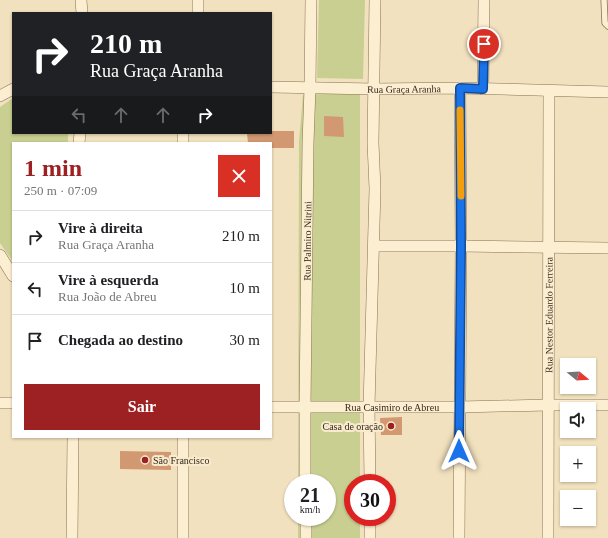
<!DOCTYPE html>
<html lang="pt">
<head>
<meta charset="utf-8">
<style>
  body { margin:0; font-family:Georgia,serif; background:#f6f6f6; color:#202124; height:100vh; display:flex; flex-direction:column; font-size:15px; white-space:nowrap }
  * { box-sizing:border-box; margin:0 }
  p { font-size:13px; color:#757577 }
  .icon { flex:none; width:22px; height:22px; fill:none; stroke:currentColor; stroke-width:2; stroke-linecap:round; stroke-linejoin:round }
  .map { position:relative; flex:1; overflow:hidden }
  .panel { position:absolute; left:12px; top:142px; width:260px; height:296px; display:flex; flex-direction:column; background:#fff; border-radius:0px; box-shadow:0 1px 3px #0004 }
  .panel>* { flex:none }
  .top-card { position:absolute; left:12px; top:12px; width:260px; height:122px; border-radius:0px; box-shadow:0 1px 3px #0004; background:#202124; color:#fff; overflow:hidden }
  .needle { width:26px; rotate:108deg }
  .fabs { position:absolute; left:560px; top:358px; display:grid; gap:8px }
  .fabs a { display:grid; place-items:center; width:36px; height:36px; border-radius:0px; background:#fff; box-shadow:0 1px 3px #0004; font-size:20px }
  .speed { position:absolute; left:284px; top:474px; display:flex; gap:8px; font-size:20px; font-weight:700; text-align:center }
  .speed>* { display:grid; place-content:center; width:52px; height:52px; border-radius:50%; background:#fff; box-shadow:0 1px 3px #0004; line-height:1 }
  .speed small { font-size:10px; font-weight:400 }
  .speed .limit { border:6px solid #d22; background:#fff; color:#111 }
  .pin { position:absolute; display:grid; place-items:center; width:34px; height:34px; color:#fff; margin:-17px; border:2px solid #fff; border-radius:50%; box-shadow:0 1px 4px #0007 }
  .me { position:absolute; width:44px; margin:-22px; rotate:0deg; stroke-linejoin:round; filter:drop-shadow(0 0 3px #0008) }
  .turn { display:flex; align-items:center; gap:14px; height:84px; padding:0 12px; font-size:18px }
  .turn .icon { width:52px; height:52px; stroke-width:2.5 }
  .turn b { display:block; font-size:28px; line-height:34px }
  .lanes { display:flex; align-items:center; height:38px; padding:0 12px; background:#0003; justify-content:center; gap:20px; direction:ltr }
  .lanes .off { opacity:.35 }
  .round { display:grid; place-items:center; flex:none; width:42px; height:42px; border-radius:0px; background:#f6f6f6 }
  .head { display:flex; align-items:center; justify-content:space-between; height:68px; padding:0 12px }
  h1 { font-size:24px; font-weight:600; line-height:30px; color:#9d2123 }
  .button { display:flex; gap:8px; margin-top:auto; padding:8px 12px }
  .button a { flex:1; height:46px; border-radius:0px; background:#9d2123; color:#fff; font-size:16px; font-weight:600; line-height:46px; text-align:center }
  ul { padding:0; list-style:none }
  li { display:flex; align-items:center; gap:12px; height:52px; padding:0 12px; border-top:1px solid #e0e0e0 }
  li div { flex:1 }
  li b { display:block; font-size:15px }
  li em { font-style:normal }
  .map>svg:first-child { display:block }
  .green { fill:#c9cf91 }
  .building { fill:#d29871 }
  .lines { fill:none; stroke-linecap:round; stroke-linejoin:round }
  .service-casing { stroke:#8a7155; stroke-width:7 }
  .minor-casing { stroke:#8a7155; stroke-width:12 }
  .service { stroke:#fbeed1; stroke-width:5.5 }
  .minor { stroke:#fbeed1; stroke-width:11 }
  .route-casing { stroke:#114b97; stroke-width:10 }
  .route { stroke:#1a73e8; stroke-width:7 }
  .slow { stroke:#f59e0b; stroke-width:7 }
  .poi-dot { fill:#9d2123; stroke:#f8ebce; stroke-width:1.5 }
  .labels { text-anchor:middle; stroke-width:4; stroke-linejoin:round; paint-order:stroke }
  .street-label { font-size:10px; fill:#38291b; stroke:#f8ebce }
  .poi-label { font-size:10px; fill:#38291b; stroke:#f8ebce; text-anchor:end }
</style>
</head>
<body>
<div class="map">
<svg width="608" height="538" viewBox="0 0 608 538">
  <rect width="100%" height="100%" fill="#f1e1be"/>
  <!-- green -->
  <path class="green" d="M319 0H365L363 79 317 78Z
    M360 92V483H353V517H360V538H298V517H327V483H298L299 141 303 95Z
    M13 98V133H68V143H13V262L0 243V107Z"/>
  <!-- building -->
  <path class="building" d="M324 116 343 117 344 137 324 136Z
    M271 131H294V148H271V143H248L247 133H271Z
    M402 417V435H381L380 418Z
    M120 451 171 452V470L120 469Z"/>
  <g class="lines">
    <defs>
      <path id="service" d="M604 0 605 23 608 26"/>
      <g id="minor">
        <path d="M81 0 82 13"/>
        <path d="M198 13V0"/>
        <path id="s1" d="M271 87 374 89 460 88 608 92"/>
        <path d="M483 89 484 0"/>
        <path d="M0 96 13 89"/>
        <path d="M183 133V143"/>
        <path d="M79 143 80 133"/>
        <path d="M374 246H461L608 248"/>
        <path d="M0 255 13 276"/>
        <path d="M0 403H13"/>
        <path id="s2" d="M271 407H460L548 405H608"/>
        <path id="s3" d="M305 483V407L308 143 310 88 311 0"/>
        <path d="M370 483 369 407 375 189 373 143 375 0"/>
        <path d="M306 517V538"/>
        <path d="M370 517V538"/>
        <path d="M72 538 73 437"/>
        <path d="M183 538V437"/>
        <path d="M459 538 461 246 460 88"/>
        <path id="s4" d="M548 538 549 91"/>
      </g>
    </defs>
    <!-- service casing -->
    <use href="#service" class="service-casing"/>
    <!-- minor casing -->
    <use href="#minor" class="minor-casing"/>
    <!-- service -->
    <use href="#service" class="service"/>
    <!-- minor -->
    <use href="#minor" class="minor"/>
  </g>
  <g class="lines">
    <defs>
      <path id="route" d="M459 451 461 246 460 88 483 89 484 44"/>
    </defs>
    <!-- route casing -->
    <use href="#route" class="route-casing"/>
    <!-- route -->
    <use href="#route" class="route"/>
    <!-- slow -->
    <path class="slow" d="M460 110 461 196"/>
  </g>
  <!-- markers -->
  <g class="poi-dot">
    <circle cx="391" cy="426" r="4"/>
    <circle cx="145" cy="460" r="4"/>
  </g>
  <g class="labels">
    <!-- street labels -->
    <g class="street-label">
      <text dy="4" stroke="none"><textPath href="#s1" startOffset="133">Rua Graça Aranha</textPath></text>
      <text dy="4" stroke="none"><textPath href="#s3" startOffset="242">Rua Palmiro Nitrini</textPath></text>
      <text dy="4" stroke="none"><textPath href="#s4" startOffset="223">Rua Nestor Eduardo Ferreira</textPath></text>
      <text dy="4" stroke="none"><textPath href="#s2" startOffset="121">Rua Casimiro de Abreu</textPath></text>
    </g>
    <!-- poi labels -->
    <g class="poi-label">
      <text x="383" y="430">Casa de oração</text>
      <text x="153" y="464" text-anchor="start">São Francisco</text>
    </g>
  </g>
</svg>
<div class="fabs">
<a><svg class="needle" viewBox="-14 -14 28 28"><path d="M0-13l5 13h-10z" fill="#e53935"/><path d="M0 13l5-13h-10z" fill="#757577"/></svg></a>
<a><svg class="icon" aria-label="sound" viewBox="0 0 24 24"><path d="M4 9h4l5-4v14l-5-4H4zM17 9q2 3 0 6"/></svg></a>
<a>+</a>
<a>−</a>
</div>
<div class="speed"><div>21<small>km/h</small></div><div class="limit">30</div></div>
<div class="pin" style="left:484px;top:44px;background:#d93025"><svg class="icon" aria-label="arrive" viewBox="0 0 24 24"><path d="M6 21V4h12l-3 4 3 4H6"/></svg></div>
<svg class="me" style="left:459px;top:451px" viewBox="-20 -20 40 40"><path d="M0-17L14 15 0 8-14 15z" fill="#1a73e8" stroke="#fff" stroke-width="4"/></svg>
<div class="top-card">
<div class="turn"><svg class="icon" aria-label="right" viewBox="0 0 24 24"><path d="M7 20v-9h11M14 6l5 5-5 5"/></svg><div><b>210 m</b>Rua Graça Aranha</div></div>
<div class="lanes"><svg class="icon off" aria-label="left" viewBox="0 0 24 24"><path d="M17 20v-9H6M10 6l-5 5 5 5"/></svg><svg class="icon off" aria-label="ahead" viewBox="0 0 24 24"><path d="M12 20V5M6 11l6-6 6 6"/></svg><svg class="icon off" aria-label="ahead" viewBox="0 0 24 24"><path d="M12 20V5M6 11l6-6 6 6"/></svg><svg class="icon" aria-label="right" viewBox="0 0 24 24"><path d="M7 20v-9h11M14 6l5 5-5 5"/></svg></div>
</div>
<section class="panel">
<div class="head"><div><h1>1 min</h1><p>250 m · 07:09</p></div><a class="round" style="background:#d93025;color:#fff"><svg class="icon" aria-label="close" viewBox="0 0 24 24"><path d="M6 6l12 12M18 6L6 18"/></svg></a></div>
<ul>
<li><svg class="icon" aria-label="right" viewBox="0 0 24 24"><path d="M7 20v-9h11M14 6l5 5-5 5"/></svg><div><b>Vire à direita</b><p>Rua Graça Aranha</p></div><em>210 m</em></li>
<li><svg class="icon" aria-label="left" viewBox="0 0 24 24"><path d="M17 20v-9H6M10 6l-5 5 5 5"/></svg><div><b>Vire à esquerda</b><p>Rua João de Abreu</p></div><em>10 m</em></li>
<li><svg class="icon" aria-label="arrive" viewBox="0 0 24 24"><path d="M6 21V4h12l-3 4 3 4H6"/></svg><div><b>Chegada ao destino</b></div><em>30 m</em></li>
</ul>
<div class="button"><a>Sair</a></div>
</section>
</div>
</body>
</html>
